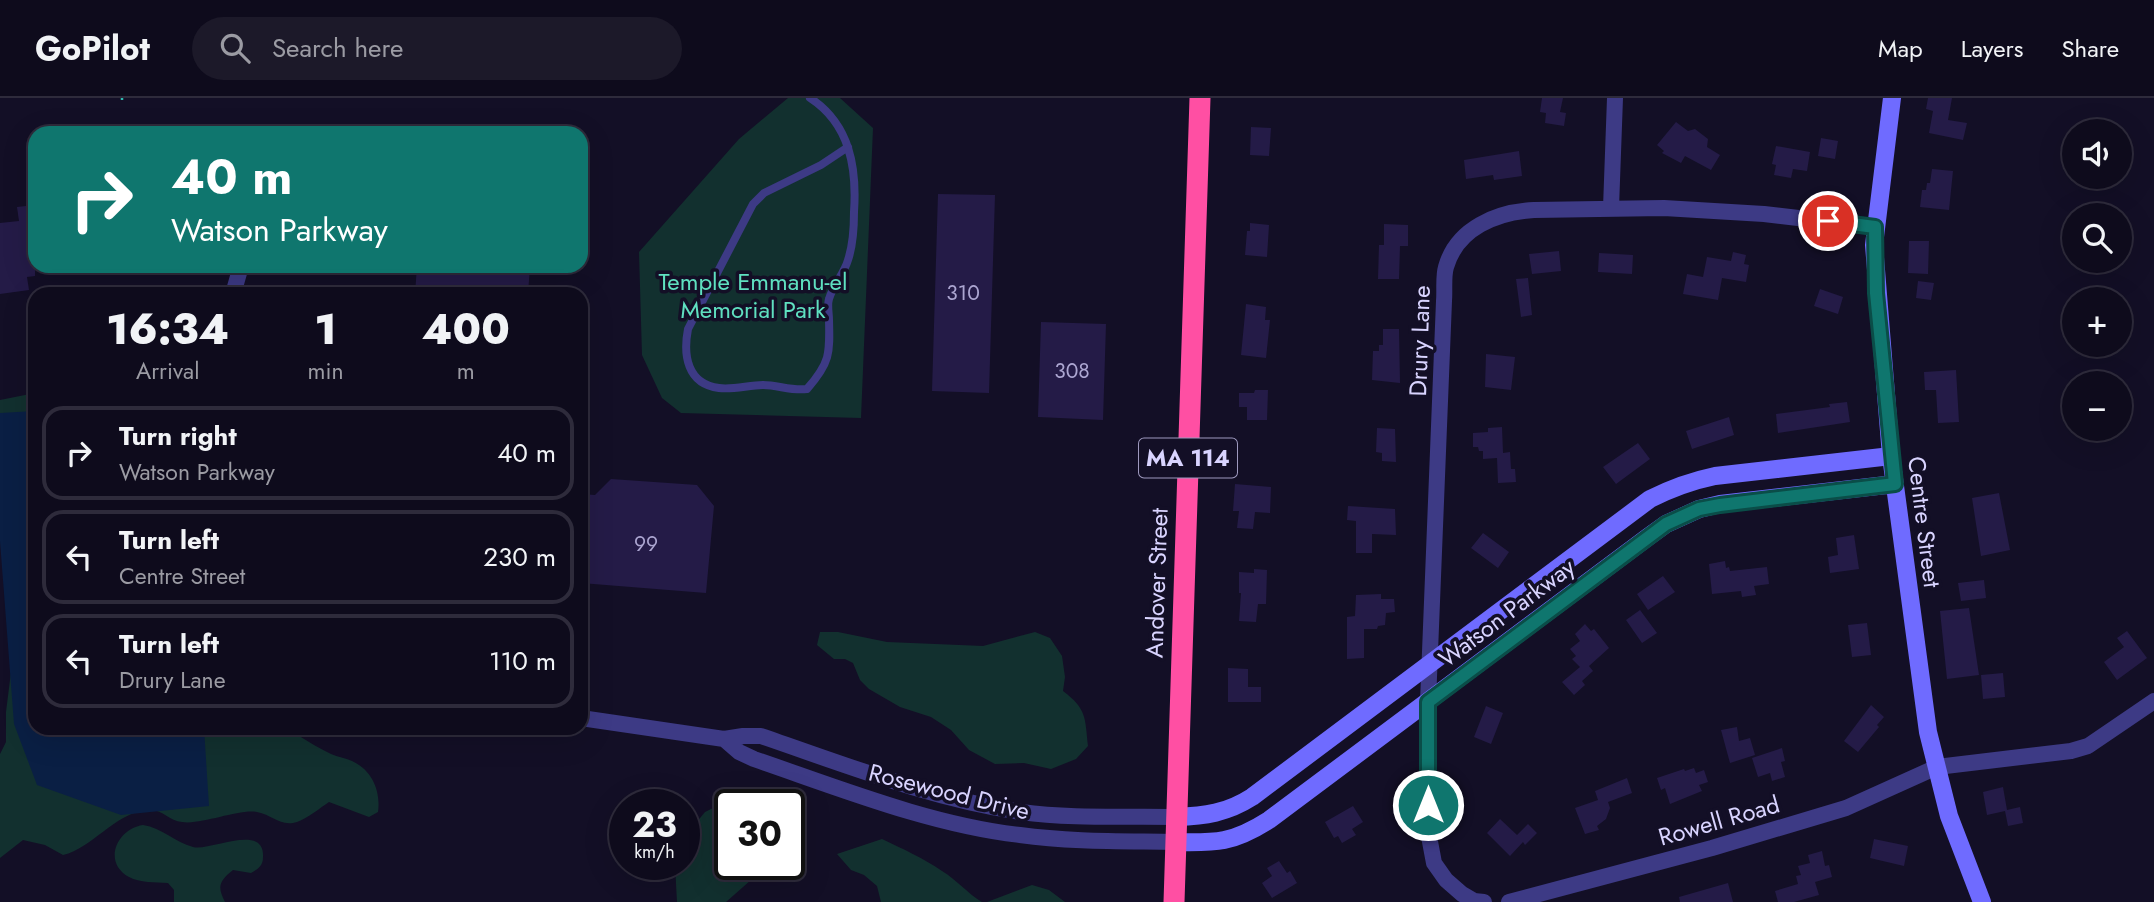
<!DOCTYPE html>
<html lang="en">
<head>
<meta charset="utf-8">
<style>
  body { margin:0; font-family:Jost,sans-serif; background:#1c1929; color:#f1f3f6; height:100vh; display:flex; flex-direction:column; font-size:26px; white-space:nowrap }
  * { box-sizing:border-box; margin:0 }
  p { font-size:23px; color:#9b9ba3 }
  .icon { flex:none; width:38px; height:38px; fill:none; stroke:currentColor; stroke-width:2; stroke-linecap:round; stroke-linejoin:round }
  .map { position:relative; flex:1; overflow:hidden }
  .panel { position:absolute; left:28px; top:189px; width:560px; height:448px; display:flex; flex-direction:column; background:#0e0b1c; border-radius:21px; box-shadow:0 7px 28px #0002,0 0 0 2px #2e2b3b }
  .panel>* { flex:none }
  .top-card { position:absolute; left:28px; top:28px; width:560px; height:147px; border-radius:21px; box-shadow:0 7px 28px #0002,0 0 0 2px #2e2b3b; background:#0f766e; color:#fff; overflow:hidden }
  .tools { position:absolute; left:2062px; top:21px; display:grid; gap:14px }
  .tools a { display:grid; place-items:center; width:70px; height:70px; border-radius:50%; background:#0e0b1c; box-shadow:0 7px 28px #0002,0 0 0 2px #2e2b3b; font-size:35px }
  .speed { position:absolute; left:609px; top:691px; display:flex; gap:14px; font-size:35px; font-weight:700; text-align:center }
  .speed>* { display:grid; place-content:center; width:91px; height:91px; border-radius:50%; background:#0e0b1c; box-shadow:0 7px 28px #0002,0 0 0 2px #2e2b3b; line-height:1 }
  .speed small { font-size:18px; font-weight:400 }
  .speed .limit { border:4px solid #111; border-radius:10px; background:#fff; color:#111 }
  .pin { position:absolute; display:grid; place-items:center; width:60px; height:60px; color:#fff; margin:-30px; border:4px solid #fff; border-radius:50%; box-shadow:0 2px 7px #0007 }
  .me { position:absolute; width:77px; margin:-38px; rotate:0deg; stroke-linejoin:round; filter:drop-shadow(0 0 5px #0008) }
  .turn { display:flex; align-items:center; gap:24px; height:147px; padding:0 28px; font-size:32px }
  .turn .icon { width:91px; height:91px; stroke-width:2.5 }
  .turn b { display:block; font-size:49px; line-height:60px }
  .eta { display:flex; justify-content:space-evenly; align-items:center; height:119px; text-align:center }
  .eta b { font-size:42px; font-weight:800; line-height:49px }
  ul { padding:0; list-style:none }
  li { display:flex; align-items:center; gap:21px; height:94px; margin:0 14px 10px; padding:0 14px; border:4px solid #2e2b3b; border-radius:21px }
  li div { flex:1 }
  li b { display:block; font-size:26px }
  li em { font-style:normal }
  header { display:flex; align-items:center; gap:42px; box-sizing:border-box; height:98px; padding:0 35px; background:#0e0b1c; border-bottom:2px solid #2e2b3b }
  header strong { font-size:33px }
  nav { display:flex; gap:38px; margin-inline-start:auto; font-size:24px }
  .search { width:490px; height:63px; background:#1c1929; display:flex; align-items:center; gap:18px; box-sizing:border-box; padding:0 24px; border-radius:38px; color:#9b9ba3; font-size:26px }
  .map>svg:first-child { display:block }
  .green { fill:#12302f }
  .water { fill:#0a1f44 }
  .building { fill:#241b47 }
  .lines { fill:none; stroke-linecap:round; stroke-linejoin:round }
  .path { stroke:#2fb8b0; stroke-width:2.5; stroke-dasharray:3.5 5; stroke-linecap:butt }
  .lane { stroke:#3d3a85; stroke-width:8 }
  .street { stroke:#3d3a85; stroke-width:16 }
  .secondary { stroke:#6f6bff; stroke-width:18 }
  .highway { stroke:#ff4fa3; stroke-width:21 }
  .route-casing { stroke:#0a4d48; stroke-width:18 }
  .route { stroke:#0f766e; stroke-width:12 }
  .labels { text-anchor:middle; stroke-width:7; stroke-linejoin:round; paint-order:stroke }
  .number-label { font-size:21px; fill:#aca6d1 }
  .shield { fill:#130f26; stroke:#9e99be; stroke-width:2 }
  .shield-label { font-size:23px; font-weight:bold; fill:#d9d4ff }
  .park-label { font-size:24px; fill:#5fe0c0; stroke:#130f26 }
  .street-label { font-size:24px; fill:#d9d4ff; stroke:#130f26 }
</style>
</head>
<body>
<header>
<strong>GoPilot</strong>
<div class="search"><svg class="icon" aria-label="search" viewBox="0 0 24 24"><circle cx="10" cy="10" r="6"/><path d="M15 15l6 6"/></svg>Search here</div>
<nav><a>Map</a><a>Layers</a><a>Share</a></nav>
</header>
<div class="map">
<svg width="2154" height="804" viewBox="0 0 2154 804">
  <rect width="100%" height="100%" fill="#130f26"/>
  <!-- green -->
  <path class="green" d="M788 0H840L873 30 861 320 681 315 662 300 642 257 639 154 739 41Z
    M35 295V630H287C302 640 315 648 331 656 338 659 345 660 352 663 372 672 381 693 378 714L369 719 329 704C320 710 308 720 297 724 280 729 273 717 257 714 238 711 202 727 182 724 169 723 161 710 147 712 113 716 93 750 63 757L45 747 23 742 0 760V656L6 644V614L18 518 0 425V302Z
    M820 534H838L887 544 983 548 1035 534 1050 540 1062 558 1065 579 1063 593C1087 611 1085 620 1088 648L1076 661 1051 671 1024 665 995 666 969 652 951 632 931 619 900 609 869 591 860 582 853 565 845 561H834L817 547Z
    M719 707 730 712V766L767 767 763 776 751 782 726 804H677L675 767 684 766V743L691 731 705 714Z
    M143 727C162 730 175 744 193 749 208 754 265 724 263 759 263 768 258 771 251 775L233 772C219 783 217 789 225 804H174V792L168 785C155 784 140 785 129 779 102 764 117 731 143 727Z
    M882 741C903 751 923 760 942 773 957 782 967 795 982 804H881L877 788 864 777 851 772 837 756Z
    M1032 787 1049 792 1065 804H987Z"/>
  <!-- water -->
  <path class="water" d="M35 313V630H204L209 708 121 717 37 687 14 626 0 443V315Z"/>
  <!-- building -->
  <path class="building" d="M1542 0H1563L1560 14 1566 15 1564 28 1545 25 1546 15 1540 14Z
    M1928 0H1952L1948 22 1967 25 1963 42 1929 35 1933 13 1926 11Z
    M1676 24 1688 33 1695 31 1708 41 1707 49 1720 57 1711 72 1685 58 1681 65 1662 55 1664 53 1657 47Z
    M1251 29 1271 30 1269 58 1250 57Z
    M1821 40 1838 43 1835 61 1818 58Z
    M1776 48 1810 54 1807 73 1793 71 1791 80 1774 77 1776 67 1772 66Z
    M1519 53 1522 78 1494 82 1493 77 1466 81 1464 62Z
    M1932 71 1953 73 1949 112 1920 109 1922 92H1926L1927 85H1930Z
    M938 96 995 97 989 295 932 293Z
    M35 107V178L27 179 29 192 0 196V125L19 123 17 109Z
    M1250 125 1269 127 1267 159 1245 157 1247 133H1250Z
    M1384 126 1408 127V148H1400L1399 181H1378L1379 147H1384Z
    M1909 143H1929L1928 176 1908 175Z
    M1559 153 1561 173 1532 176 1529 156Z
    M1733 154 1746 157 1744 166 1749 167 1746 184 1722 180 1718 202 1683 196 1687 176 1703 179 1707 159 1731 163Z
    M1599 155 1633 157 1632 176 1598 174Z
    M417 168H530L528 196H415Z
    M1528 180 1532 217 1521 219 1516 181Z
    M1918 183 1934 185 1931 202 1916 200Z
    M1820 191 1843 199 1838 216 1814 208Z
    M1246 206 1266 209 1265 222H1270L1266 260 1241 257Z
    M1041 224 1106 226 1103 322 1038 319Z
    M1383 231H1399L1400 285 1372 282 1373 253H1379V247H1383Z
    M1486 256 1515 259 1511 292 1485 289Z
    M1956 272 1959 324 1938 325 1936 292H1925L1924 274Z
    M1255 292H1268L1267 322H1247V309H1239V295H1254Z
    M1847 304 1850 324 1778 335 1776 316 1830 309 1829 306Z
    M1729 319 1734 337 1692 351 1686 333Z
    M1502 329 1503 355 1510 354 1511 371H1515L1516 384 1498 385 1497 360 1483 361V353H1479L1478 349H1473V335L1488 334V330Z
    M1377 330 1395 331 1396 364 1382 363V355L1376 354Z
    M1638 345 1650 361 1616 386 1603 369Z
    M611 381 697 387 714 408 706 495 581 485V396L595 397Z
    M1235 386 1271 389 1270 415 1255 414 1253 431 1237 430 1239 413H1233Z
    M1999 395 2010 452 1981 458 1972 400Z
    M1348 408 1395 411 1396 437 1372 436V455H1356V423L1347 422Z
    M1483 435 1509 454 1498 470 1471 450Z
    M1854 437 1859 471 1830 475 1828 459 1838 457 1836 440Z
    M1725 463 1726 470 1729 469 1730 473 1767 469 1769 486 1754 488 1756 497 1742 499 1741 493 1712 496 1709 466Z
    M1254 471 1267 472 1266 506H1258L1256 524 1239 523 1241 495H1239V474L1254 475Z
    M1663 478 1675 494 1648 512 1637 496Z
    M1984 482 1986 500 1961 503 1958 485Z
    M1381 496V501H1394L1395 514 1386 515 1385 527 1378 528 1377 531H1364V560L1347 561V519L1355 518 1356 497Z
    M1969 510 1979 577 1947 581 1940 513Z
    M1640 512 1657 535 1642 545 1626 522Z
    M1867 525 1871 557 1852 559 1848 527Z
    M1585 526 1591 533 1594 531 1609 550 1589 568 1593 573 1582 583 1585 587 1574 597 1562 584 1580 569 1572 561 1576 558 1570 551 1580 543 1575 536Z
    M2127 533 2147 560 2117 582 2104 564 2124 549 2117 540Z
    M1228 570 1248 571V589H1261V604H1228Z
    M2003 575 2005 599 1983 601 1981 577Z
    M1871 607 1884 619 1877 627 1879 629 1858 654 1844 643Z
    M1486 608 1503 615 1491 646 1474 639Z
    M1737 629 1739 643 1750 640 1755 657 1730 665 1721 632Z
    M1782 650 1785 663 1781 664 1785 679 1772 683 1770 675 1758 679 1752 660Z
    M1694 670 1696 675 1704 672 1708 684 1699 687 1702 693 1670 706 1665 690 1661 692 1657 680 1684 671 1685 673Z
    M1627 680 1632 695 1608 704 1610 710 1606 721 1597 728 1599 732 1585 736 1575 710 1598 702 1595 693Z
    M2003 689 2007 712 2020 709 2023 725 2008 728 2005 713 1987 717 1983 694Z
    M1353 708 1363 724 1352 731 1356 737 1342 745 1338 738 1334 740 1325 724Z
    M1500 721 1517 737 1528 726 1537 735 1525 747 1523 744 1510 758 1487 735Z
    M1874 741 1908 748 1904 768 1870 760Z
    M1822 753 1825 768 1829 767 1832 779 1815 784 1819 797 1794 804H1778L1775 793 1798 786 1796 778 1801 777 1798 768 1810 765 1808 757Z
    M1279 763 1287 775 1290 773 1297 785 1272 800 1262 785 1272 778 1267 770Z
    M1728 785 1733 804H1680L1679 799Z"/>
  <g class="lines">
    <!-- path -->
    <path class="path" d="M122 0V2"/>
    <!-- lane -->
    <path class="lane" d="M810 0C850 26 857 70 854 114 854 130 853 147 848 162 844 176 833 187 829 201 827 207 829 215 829 222 830 256 830 265 807 291 791 293 778 287 763 287 749 287 733 292 719 290 687 286 683 257 688 231L753 106 764 95 821 67 848 49"/>
    <!-- street -->
    <path class="street" d="M1611 110 1615 0
      M233 196 241 168
      M581 620 724 641 743 638H761C846 667 932 701 1021 714 1072 721 1124 718 1176 719
      M724 641 739 654 754 661C839 690 931 727 1020 737 1071 744 1124 743 1175 744
      M1484 804 1474 803 1462 796 1446 782 1434 765 1428 733V604L1444 203C1445 192 1443 179 1446 169 1457 130 1497 114 1534 112L1664 110 1764 116 1875 129
      M1509 804 1712 750 1846 710 1937 669 2071 653 2088 648 2154 603"/>
    <!-- secondary -->
    <path class="secondary" d="M1892 0 1874 147 1891 358 1928 634 1949 718 1982 804
      M1176 719C1205 718 1227 715 1252 699L1650 401C1672 390 1691 383 1715 378L1891 358
      M1175 744C1217 745 1233 745 1269 722L1648 439 1666 426 1699 411 1720 406 1895 386"/>
    <!-- highway -->
    <path class="highway" d="M1174 804 1200 0"/>
  </g>
  <g class="lines">
    <defs>
      <path id="route" d="M1428 707V604L1666 426 1699 411 1720 407 1895 386 1876 195 1875 129 1828 123"/>
    </defs>
    <!-- route casing -->
    <use href="#route" class="route-casing"/>
    <!-- route -->
    <use href="#route" class="route"/>
  </g>
  <g class="labels">
    <!-- number labels -->
    <g class="number-label">
      <text x="963" y="202">310</text>
      <text x="1072" y="280">308</text>
      <text x="646" y="453">99</text>
    </g>
    <!-- shield labels -->
    <rect class="shield" x="1139" y="340.5" width="98" height="39" rx="5"/>
    <g class="shield-label">
      <text x="1188" y="368">MA 114</text>
    </g>
    <!-- park labels -->
    <g class="park-label">
      <text x="753" y="192">Temple Emmanu-el<tspan x="753" dy="28">Memorial Park</tspan></text>
    </g>
    <!-- street labels -->
    <g class="street-label">
      <text transform="translate(1420 243) rotate(-88)" y="8">Drury Lane</text>
      <text transform="translate(1924 424) rotate(83)" y="8">Centre Street</text>
      <text transform="translate(1157 485) rotate(-88)" y="8">Andover Street</text>
      <text transform="translate(1507 515) rotate(-37)" y="8">Watson Parkway</text>
      <text transform="translate(949 694) rotate(14)" y="8">Rosewood Drive</text>
      <text transform="translate(1719 723) rotate(-16)" y="8">Rowell Road</text>
    </g>
  </g>
</svg>
<div class="tools">
<a><svg class="icon" aria-label="sound" viewBox="0 0 24 24"><path d="M4 9h4l5-4v14l-5-4H4zM17 9q2 3 0 6"/></svg></a>
<a><svg class="icon" aria-label="search" viewBox="0 0 24 24"><circle cx="10" cy="10" r="6"/><path d="M15 15l6 6"/></svg></a>
<a>+</a>
<a>−</a>
</div>
<div class="speed"><div>23<small>km/h</small></div><div class="limit">30</div></div>
<div class="pin" style="left:1828px;top:123px;background:#d93025"><svg class="icon" aria-label="arrive" viewBox="0 0 24 24"><path d="M6 21V4h12l-3 4 3 4H6"/></svg></div>
<svg class="me" style="left:1428px;top:707px" viewBox="-20 -20 40 40"><circle r="17" fill="#0f766e" stroke="#fff" stroke-width="3"/><path d="M0-11L8 9 0 5-8 9z" fill="#fff"/></svg>
<div class="top-card">
<div class="turn"><svg class="icon" aria-label="right" viewBox="0 0 24 24"><path d="M7 20v-9h11M14 6l5 5-5 5"/></svg><div><b>40 m</b>Watson Parkway</div></div>
</div>
<section class="panel">
<div class="eta">
<div><b>16:34</b><p>Arrival</p></div>
<div><b>1</b><p>min</p></div>
<div><b>400</b><p>m</p></div>
</div>
<ul>
<li><svg class="icon" aria-label="right" viewBox="0 0 24 24"><path d="M7 20v-9h11M14 6l5 5-5 5"/></svg><div><b>Turn right</b><p>Watson Parkway</p></div><em>40 m</em></li>
<li><svg class="icon" aria-label="left" viewBox="0 0 24 24"><path d="M17 20v-9H6M10 6l-5 5 5 5"/></svg><div><b>Turn left</b><p>Centre Street</p></div><em>230 m</em></li>
<li><svg class="icon" aria-label="left" viewBox="0 0 24 24"><path d="M17 20v-9H6M10 6l-5 5 5 5"/></svg><div><b>Turn left</b><p>Drury Lane</p></div><em>110 m</em></li>
</ul>
</section>
</div>
</body>
</html>
